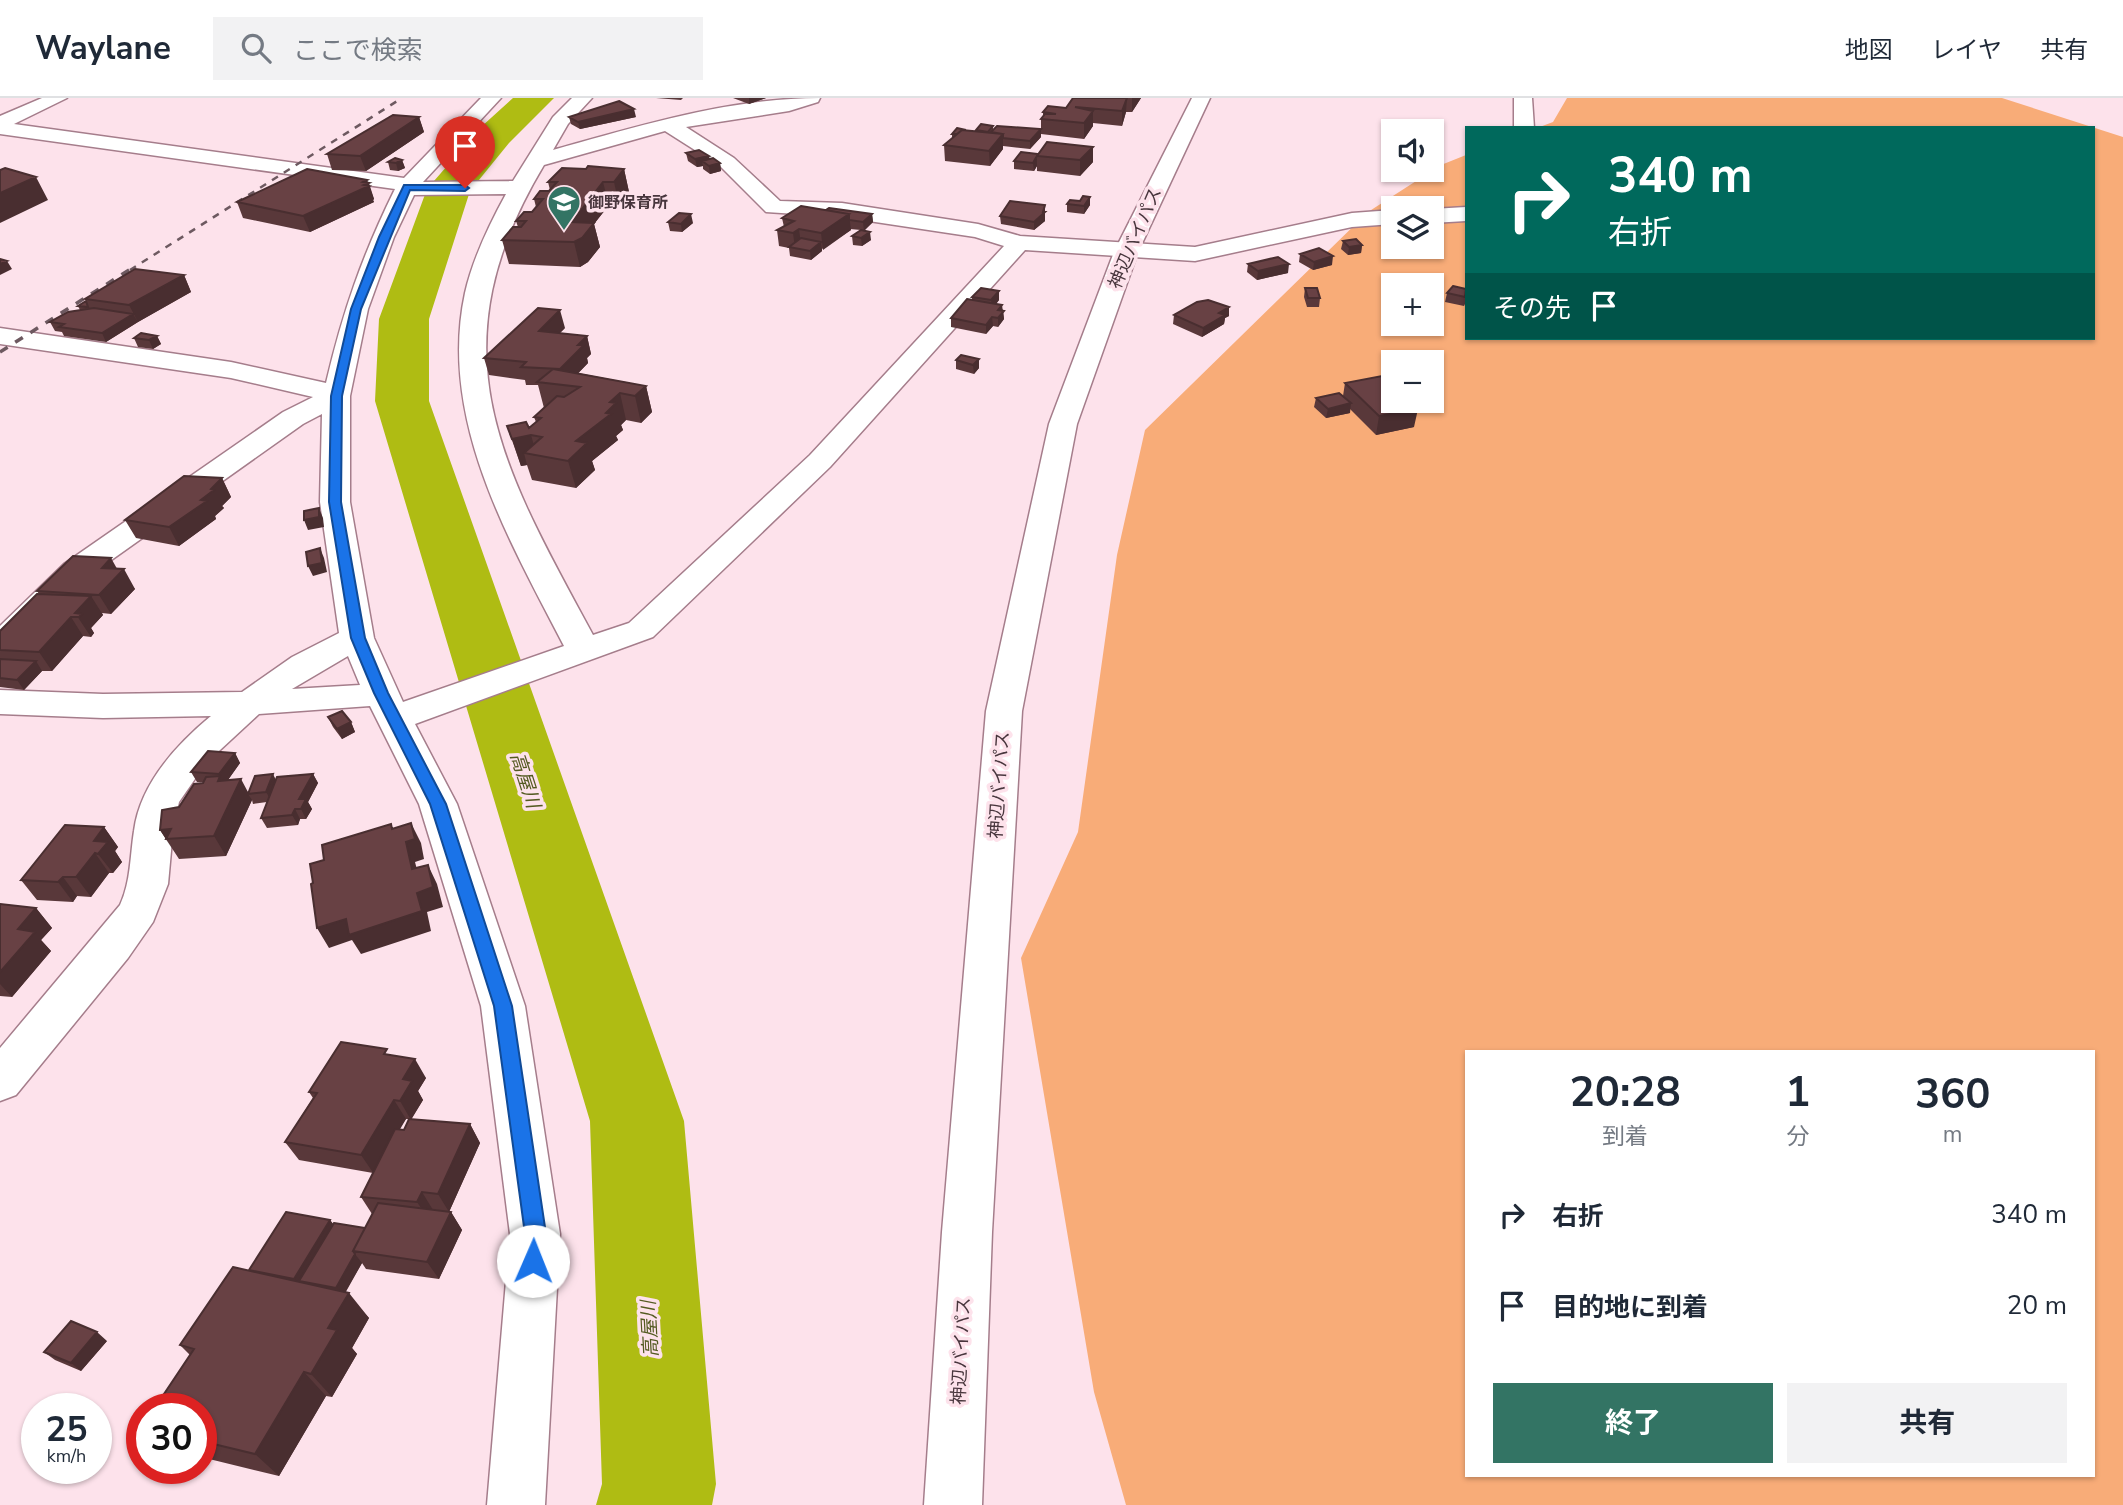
<!DOCTYPE html>
<html lang="ja">
<head>
<meta charset="utf-8">
<style>
  body { margin:0; font-family:"Nunito Sans","Noto Sans JP",sans-serif; background:#f2f2f3; color:#1f2937; height:100vh; display:flex; flex-direction:column; font-size:26px; white-space:nowrap }
  * { box-sizing:border-box; margin:0 }
  p { font-size:23px; color:#747a83 }
  .icon { flex:none; width:38px; height:38px; fill:none; stroke:currentColor; stroke-width:2; stroke-linecap:round; stroke-linejoin:round }
  .map { position:relative; flex:1; overflow:hidden }
  .panel { position:absolute; left:1465px; top:952px; width:630px; height:427px; display:flex; flex-direction:column; background:#fff; border-radius:0px; box-shadow:0 2px 5px #0004 }
  .panel>* { flex:none }
  .hud { position:absolute; left:1465px; top:28px; width:630px; height:214px; border-radius:0px; box-shadow:0 2px 5px #0004; background:#00695c; color:#fff; overflow:hidden }
  .tools { position:absolute; left:1381px; top:21px; display:grid; gap:14px }
  .tools a { display:grid; place-items:center; width:63px; height:63px; border-radius:0px; background:#fff; box-shadow:0 2px 5px #0004; font-size:35px }
  .speed { position:absolute; left:21px; top:1295px; display:flex; gap:14px; font-size:35px; font-weight:700; text-align:center }
  .speed>* { display:grid; place-content:center; width:91px; height:91px; border-radius:50%; background:#fff; box-shadow:0 2px 5px #0004; line-height:1 }
  .speed small { font-size:18px; font-weight:400 }
  .speed .limit { border:10px solid #d22; background:#fff; color:#111 }
  .pin { position:absolute; display:grid; place-items:center; width:60px; height:60px; color:#fff; margin:-72px -30px; border-radius:50% 50% 50% 0; rotate:-45deg; box-shadow:0 0 7px #0007 }
  .pin .icon { rotate:45deg }
  .me { position:absolute; width:77px; margin:-38px; rotate:1deg; stroke-linejoin:round; filter:drop-shadow(0 0 5px #0008) }
  .turn { display:flex; align-items:center; gap:24px; height:147px; padding:0 28px; font-size:32px }
  .turn .icon { width:91px; height:91px; stroke-width:2.5 }
  .turn b { display:block; font-size:49px; line-height:60px }
  .then { display:flex; align-items:center; height:66px; padding:0 28px; background:#0003; gap:14px; font-size:26px }
  .eta { display:flex; justify-content:space-evenly; align-items:center; height:119px; text-align:center }
  .eta b { font-size:42px; font-weight:700; line-height:49px }
  .button { display:flex; gap:14px; margin-top:auto; padding:14px 28px }
  .button a { flex:1; height:80px; border-radius:0px; background:#337464; color:#fff; font-size:28px; font-weight:700; line-height:80px; text-align:center }
  .button a+a { background:#f2f2f3; color:#1f2937 }
  ul { padding:0; list-style:none }
  li { display:flex; align-items:center; gap:21px; height:91px; padding:0 28px }
  li div { flex:1 }
  li b { display:block; font-size:26px }
  li em { font-style:normal }
  header { display:flex; align-items:center; gap:42px; box-sizing:border-box; height:98px; padding:0 35px; background:#fff; border-bottom:2px solid #e0e1e3 }
  header strong { font-size:33px }
  nav { display:flex; gap:38px; margin-inline-start:auto; font-size:24px }
  .search { width:490px; height:63px; background:#f2f2f3; display:flex; align-items:center; gap:18px; box-sizing:border-box; padding:0 24px; border-radius:0px; color:#747a83; font-size:26px }
  .map>svg:first-child { display:block }
  .green { fill:#f8ac78; fill-rule:evenodd }
  .lines { fill:none; stroke-linecap:round; stroke-linejoin:round }
  .river { fill:#afbc13; fill-rule:evenodd }
  .minor-casing { stroke:#a57d8b; stroke-width:3 }
  .highway-casing { stroke:#a57d8b; stroke-width:3 }
  .minor { fill:#fff; fill-rule:evenodd }
  .highway { fill:#fff; fill-rule:evenodd }
  .rail-far1 { stroke:#6d5960; stroke-width:2.5; stroke-dasharray:7 7; stroke-linecap:butt }
  .rail { stroke:#6d5960; stroke-width:3.5; stroke-dasharray:9 9; stroke-linecap:butt }
  .wall { fill:#59383a; fill-rule:evenodd }
  .shaded-wall { fill:#492e30 }
  .building { fill:#684144; stroke:#492e30; stroke-width:2 }
  .route { fill:#1a73e8; stroke:#114b97; stroke-width:2 }
  .labels { text-anchor:middle; stroke-width:7; stroke-linejoin:round; paint-order:stroke }
  .far-poi-label { font-size:16px; font-weight:bold; fill:#48363d; stroke:#fde2eb; text-anchor:start }
  .street-label { font-size:18px; fill:#48363d; stroke:#fde2eb }
  .water-label { font-size:19px; font-style:italic; fill:#545a21; stroke:#fde2eb }
</style>
</head>
<body>
<header>
<strong>Waylane</strong>
<div class="search"><svg class="icon" aria-label="search" viewBox="0 0 24 24"><circle cx="10" cy="10" r="6"/><path d="M15 15l6 6"/></svg>ここで検索</div>
<nav><a>地図</a><a>レイヤ</a><a>共有</a></nav>
</header>
<div class="map">
<svg width="2123" height="1407" viewBox="0 0 2123 1407">
  <rect width="100%" height="100%" fill="#fde2eb"/>
  <!-- green -->
  <path class="green" d="M1567 0H2002L2123 39V1407H1126L1094 1294 1021 860 1078 734 1117 457 1145 332 1368 114 1441 67 1466 57V240H2093V30H1537L1553 24ZM1393 110H1432V149H1393ZM1393 187H1432V226H1393ZM1393 264H1432V303H1393ZM1466 954H2093V1377H1466Z"/>
  <g class="lines">
    <!-- river -->
    <path class="river" d="M513 0H554L509 45 470 93 429 221V303L684 1023 716 1386 712 1407H596L602 1386 590 1023 375 303 379 221 427 91 481 29Z"/>
    <defs>
      <path id="minor" d="M42 0H67L14 26 404 80 481 0H501L423 84 513 83 553 19 572 0H592L568 26 553 52C639 28 730 0 820 0L818 4 789 13 686 29 734 60 780 103 842 105 978 126 1020 138 1195 149 1352 115 1393 112V126L1352 129 1195 163 1025 152 830 369 653 539 415 626 457 706 525 908 560 1136 545 1407H487L510 1136 481 908 419 706 370 608 259 616 206 665 179 704 173 731 168 786 153 824 128 860 16 997 0 1003V950L120 807C131 783 130 758 134 733 140 686 176 647 211 618L103 620 0 616V592L103 596 242 594 292 559 339 535 320 404 322 316 303 326 86 480 12 555 0 558V528L64 466 283 314 313 299 231 280 0 246V230L231 264 326 285C343 213 362 158 395 91L0 36V18ZM665 33 720 68 766 114 842 119 975 139 1004 148 810 357 629 525 593 537C500 366 433 252 544 67ZM506 96C489 127 473 160 465 195 438 320 508 440 564 548L403 604 374 540 350 404V298L368 211 394 139 414 97ZM348 558 360 587 292 591Z
        M1514 0H1532L1534 30H1514Z
        M1466 109V123L1432 125V111Z"/>
      <path id="highway" d="M1192 0H1210L1138 154 1077 326 1022 613 992 1134 982 1407H924L942 1134 986 613 1049 326 1114 154Z"/>
    </defs>
    <!-- minor casing -->
    <use href="#minor" class="minor-casing"/>
    <!-- highway casing -->
    <use href="#highway" class="highway-casing"/>
    <!-- minor -->
    <use href="#minor" class="minor"/>
    <!-- highway -->
    <use href="#highway" class="highway"/>
    <!-- rail-far1 -->
    <path class="rail-far1" d="M130 172 402 0"/>
    <!-- rail -->
    <path class="rail" d="M0 254 132 170"/>
  </g>
  <!-- wall -->
  <path class="wall" d="M656 0H683L681 2Z
    M733 0H766L749 6Z
    M1073 0H1141L1132 14H1126L1122 28 1093 25V28L1084 41 1041 36V39L1030 51 1003 48V51L990 68 945 63 944 47 952 41V36L976 33 993 28V32L1041 31V21L1043 18V14L1066 10Z
    M419 19 424 34 366 73 332 72 327 56Z
    M569 19H636L580 31 571 26Z
    M1093 49V64L1080 78 1037 73V68L1034 73 1014 71V63L1038 56Z
    M686 55 720 65 721 73 710 76 703 71V68L697 69 688 63Z
    M402 62 405 70 398 73 390 72 388 64Z
    M624 71 629 94 619 107H609L594 126 600 149 588 164 580 169 509 166 502 142 518 129 516 123 532 114 536 109 534 101 550 92 548 84Z
    M367 82 374 101 373 102 374 104 310 134 243 120 237 104Z
    M1090 99V107L1084 116 1067 114V106Z
    M1045 107V123L1034 132 1001 126 1000 118Z
    M826 112 872 116 873 124 864 132 871 142 862 148 853 147 852 138 861 132 850 131 851 132 822 151V153L811 162 790 158 789 150 779 148 777 132 784 129 782 120Z
    M668 124 693 125 682 134 670 133Z
    M1343 143 1362 147 1361 155 1348 157 1341 151Z
    M1300 156 1332 167 1313 172 1299 164Z
    M1248 166 1288 175 1257 182 1247 174Z
    M184 177 191 194 138 224 106 244 64 238 62 234 55 233 50 224 80 212 78 208 86 203 85 201Z
    M1305 190 1320 200 1319 209H1307L1304 199Z
    M1466 191V204L1464 208 1445 204 1447 195Z
    M999 193V202L996 206 1003 212 1004 221 998 229 993 228 986 236 951 229V220L972 202V199Z
    M1174 217 1229 218 1225 220 1224 226 1202 239 1173 226Z
    M565 230 560 235 587 238 591 256 587 260 588 265 578 275 646 288 652 314 641 325 626 322 621 327 623 332 616 338 618 342 592 363 595 372 576 390 532 382 527 367 521 368 507 328 529 330 536 324 534 319 544 310 538 287H526L525 282 489 277 484 260Z
    M157 238 161 246 153 251 138 249 134 240Z
    M961 257 979 270 974 276 956 271V262Z
    M1345 285 1414 329 1376 337 1350 311V315L1326 320 1314 309 1316 300 1343 298Z
    M222 380 231 399 222 408 224 410 215 418 216 421 179 448 136 440 125 422Z
    M117 471 135 491 111 516 102 515 103 517 91 530 94 535 91 539 83 538 52 573H42L24 592 0 589V533L39 496 37 493Z
    M328 619 351 624 355 634 342 641 333 629Z
    M235 655 240 665 228 682 248 694 276 681 313 676 318 685 308 704 312 711 306 721H300L298 727 267 730 261 720 267 704 253 706 252 702 226 758 179 761 160 732 179 709 204 684H197L191 674Z
    M104 729 118 749 115 753 122 764 113 775H109L91 799 77 798 73 804 37 802 21 782Z
    M0 806 36 810 52 830 41 842 51 853 12 899 0 898Z
    M391 957 426 980 418 993 423 1002 411 1021 470 1026 480 1045 449 1114H451L462 1132 439 1181 366 1171 362 1165 345 1194 369 1220 352 1250 357 1256 332 1299 326 1298 279 1378 201 1359V1311L190 1257 180 1247 250 1173 249 1172 330 1122 333 1126 365 1130 372 1116 361 1099 373 1075 299 1062 285 1044 313 1000 309 994ZM406 1021H409L404 1032 399 1031Z
    M107 1243 81 1273 55 1262 44 1254Z"/>
  <!-- shaded-wall -->
  <path class="shaded-wall" d="M749 0H766L749 6Z
    M1127 0 1126 14 1122 28V13Z
    M1132 0H1141L1132 14Z
    M634 11 636 19 580 31 578 24Z
    M1093 13V28L1084 41V25Z
    M419 19 424 34 366 73 360 58Z
    M1041 31V39L1030 51V43Z
    M1003 36V51L990 68 989 53Z
    M1093 49V64L1080 78V62Z
    M709 58 711 66 702 63 703 68 697 69 695 61Z
    M1037 60V68L1034 73 1033 65Z
    M402 62 405 70 398 73 396 65Z
    M720 65 721 73 710 76 709 68Z
    M624 71 629 94 619 107 614 84Z
    M36 79 48 102 0 125V95Z
    M367 82 368 86 369 85 374 101 373 102 374 104 310 134 303 118Z
    M603 84 609 107 594 126 600 149 588 164 580 169 574 144 572 124Z
    M1090 99V107L1084 116V108Z
    M1045 107V123L1034 132V124L1043 114Z
    M691 116 693 125 682 134 681 126Z
    M849 116 851 132 823 152 821 135Z
    M872 116 873 124 864 133 863 124Z
    M799 131 801 147 795 150 793 135Z
    M870 134 871 142 862 148 861 140Z
    M821 144 822 153 811 162 810 153Z
    M1362 147 1361 155 1348 157 1349 149Z
    M1333 158 1332 167 1313 172 1314 164Z
    M7 163 12 171 0 177V166Z
    M1289 166 1288 175 1257 182 1258 173Z
    M184 177 191 194 138 224 129 207Z
    M999 193V202L992 211 991 202Z
    M1002 207 1004 221 998 229V212Z
    M1229 209V218L1225 220 1224 226 1202 239 1203 230 1219 215Z
    M560 212 565 230 544 250 539 233Z
    M133 216 138 224 106 244 102 235Z
    M992 219 993 228 986 236V227Z
    M157 238 161 246 153 251 149 242Z
    M587 238 591 256 587 260 588 265 567 287 560 271 578 247Z
    M979 261V270L974 276 973 267Z
    M646 288 652 314 641 325 635 298Z
    M620 295 626 322 621 327 623 332 616 338 618 342 592 363 595 372 576 390 568 363 576 343 606 315 610 304Z
    M1351 305 1350 315 1326 320 1328 311Z
    M1418 311 1414 329 1376 337 1379 318Z
    M531 337 537 358 524 355 527 367 521 368 512 341Z
    M222 380 231 399 222 408 224 410 215 418 216 421 179 448 169 429 201 402Z
    M319 410 323 420 324 429 308 432 304 422Z
    M320 450 324 460 327 474 313 478 308 468Z
    M111 460 120 476 124 471 135 491 111 516 99 497 102 470Z
    M91 498 103 517 91 530 94 535 91 539 75 515Z
    M71 519 83 538 52 573 39 554Z
    M36 563 42 573 24 592 17 582Z
    M351 624 355 634 342 641 337 631Z
    M235 655 240 665 225 686 218 683 220 679 219 676Z
    M273 676 278 686 272 704 266 694Z
    M313 676 318 685 308 704 312 711 306 721 301 711 299 701Z
    M241 681 249 696H248L252 702 226 758 214 738Z
    M295 711 300 721 298 727 292 717Z
    M411 725 421 745 424 761 415 764 422 791 412 771 406 744Z
    M104 729 118 749 115 753 122 764 113 775 98 756 94 743Z
    M171 731 166 741 173 752 160 732Z
    M95 755 109 775 91 799 76 779Z
    M428 767 437 786 443 809 427 814 431 833 361 856 352 842 329 850 317 830 417 795Z
    M63 779 77 798 73 804 58 784Z
    M36 810 52 830 41 842 51 853 12 899 0 886V874L18 831Z
    M415 961 426 980 418 993 423 1002 411 1022 400 1003 403 981Z
    M394 1002 406 1021 374 1076 361 1057Z
    M470 1026 480 1045 449 1114 438 1096Z
    M422 1094 433 1112 429 1122 417 1104Z
    M451 1114 462 1132 439 1181 427 1164Z
    M330 1122 337 1131 299 1183 303 1187 302 1190 294 1181Z
    M355 1156 362 1165 343 1199 336 1190Z
    M349 1195 369 1220 352 1250 357 1256 332 1299 311 1276 328 1230Z
    M97 1234 107 1243 81 1273 71 1265Z
    M304 1274 326 1298 279 1378 255 1356Z"/>
  <!-- building -->
  <path class="building" d="M1073 0H1127L1122 13 1075 9 1093 13 1084 25 1041 21 1045 16H1056L1043 14 1048 8 1066 10Z
    M619 3 634 11 578 24 569 19Z
    M393 17 419 19 360 58 327 56Z
    M981 26 993 28 988 34 976 32Z
    M997 28 1041 31 1030 43 1003 40V36L991 34Z
    M957 30 966 32H962L957 36H952Z
    M962 32 1003 36 989 53 944 47Z
    M1047 44 1093 49 1080 62 1037 58Z
    M699 52 709 58 695 61 686 55Z
    M1021 54 1038 56 1033 65 1014 63Z
    M395 60 402 62 396 65 388 64Z
    M713 60 720 65 709 68 702 63Z
    M588 68 624 71 614 84H603L572 124 594 125 582 140 574 144 502 142 513 129H521L526 123H516L524 114H532L543 101H534L540 93H549L557 84H548L562 70 586 71Z
    M5 70 36 79 0 95V72Z
    M307 71 367 82 363 84 369 85 364 87 369 88 303 118 237 104Z
    M1083 98 1090 99 1084 108 1067 106 1070 102 1080 103Z
    M1010 103 1045 107 1043 114H1045L1034 124 1000 118Z
    M801 108 849 116 821 135 799 131 793 135 777 132 794 123 782 120Z
    M829 110 872 116 863 124 849 122V116L826 112Z
    M679 115 691 116 681 126 668 124Z
    M861 132 870 134 861 140 852 138Z
    M801 140 821 144 810 153 789 149Z
    M1356 141 1362 147 1349 149 1343 143Z
    M1319 150 1333 158 1314 164 1300 156Z
    M1278 159 1289 166 1258 173 1248 166Z
    M0 161 7 163 0 166Z
    M135 171 184 177 129 207 85 201Z
    M1453 188 1466 191 1465 199 1447 195Z
    M981 190 999 193 991 202 972 199Z
    M1305 190H1317L1320 200H1308Z
    M967 201 1002 207 998 212 1004 213 998 220 992 219 986 227 951 220Z
    M1208 202 1229 209 1219 215 1225 217 1203 230 1174 217 1197 204Z
    M86 203 88 209 78 208Z
    M94 210 133 216 102 235 59 229 64 226 50 224 68 214Z
    M538 210 560 212 539 233 587 238 578 247H584L560 271 521 269 526 264 484 260Z
    M141 235 157 238 149 242 134 240Z
    M961 257 979 261 973 267 956 262Z
    M553 271 646 288 635 298 620 295 610 304 616 305 606 315 611 316 576 343 587 345 568 363 524 355 542 339 531 337 512 341 507 328 526 324 529 330 541 320 534 319 557 298 564 299 580 289 537 284Z
    M1382 278 1393 288V303H1409L1418 311 1379 318 1345 285Z
    M1339 295 1351 305 1328 311 1316 300Z
    M184 378 222 380 211 391 214 392 201 402 207 403 169 429 125 422Z
    M319 410V419L304 422V413Z
    M320 450 322 465 308 468 306 454Z
    M73 458 111 460 102 470 124 471 99 497 37 493Z
    M37 496 91 498 75 515 82 516 79 519H71L39 554 0 552V533Z
    M0 561 36 563 17 582 0 580Z
    M342 613 351 624 337 631 328 619Z
    M208 653 235 655 219 676 191 674Z
    M273 676 266 694 248 696 255 678Z
    M313 676 299 701H306L301 711H295L292 717 261 720 277 679Z
    M220 678 218 683 241 681 214 738 166 741 171 731 160 732 162 712 179 709 194 686 203 685 206 679Z
    M411 725 415 741 406 744 412 771 428 767 433 789 417 795 422 813 349 837 346 821 317 830 311 786 313 785 310 766 324 762 322 747 391 726 392 731Z
    M65 727 104 729 94 743 108 744 98 756 95 755 76 779H63L58 784 21 782Z
    M0 806 36 810 18 831 35 834 0 874Z
    M341 944 387 951 384 956 415 961 403 981 412 983 400 1003 394 1002 361 1057 285 1044 317 995 309 994Z
    M409 1021 470 1026 438 1096 422 1094 417 1104 361 1099 395 1031 404 1032Z
    M378 1105 451 1114 427 1164 353 1153Z
    M286 1114 330 1122 294 1181 249 1172Z
    M334 1125 365 1130 353 1153 355 1156 336 1190 299 1183Z
    M233 1169 349 1195 328 1230 337 1232 311 1276 304 1274 255 1356 201 1343V1311H154L194 1251 180 1247Z
    M71 1223 97 1234 71 1265 44 1254Z"/>
  <!-- route -->
  <path class="route" d="M404 87H465L469 90 465 93 410 92 361 211 342 298 341 404 365 540 388 595 446 706 512 908 546 1136 541 1170 533 1173 526 1170 523 1163 525 1136 494 908 430 706 374 595 351 540 329 404 331 298 351 211 379 139Z"/>
  <!-- icons -->
  <defs>
    <symbol id="school-pin" viewBox="-11 -11 22 30"><path d="M0 17L-7.5 6A9.5 9.5 0 1 1 7.5 6Z" fill="#337464" stroke="#fde2eb"/><path d="M0-5L7-2L0 1L-7-2ZM-4 1L0 2.5L4 1V4Q0 6-4 4Z" fill="#fff"/></symbol>
  </defs>
  <g fill-rule="evenodd">
    <use href="#school-pin" x="545" y="85" width="38" height="52"/>
  </g>
  <g class="labels">
    <!-- far-poi labels -->
    <g class="far-poi-label">
      <text x="588" y="110">御野保育所</text>
    </g>
    <!-- street labels -->
    <g class="street-label">
      <text transform="translate(1135 140) rotate(-67)" y="6">神辺バイパス</text>
      <text transform="translate(999 687) rotate(-86)" y="6">神辺バイパス</text>
      <text transform="translate(961 1253) rotate(-87)" y="6">神辺バイパス</text>
    </g>
    <!-- water labels -->
    <g class="water-label">
      <text transform="translate(526 682) rotate(72)" y="7">高屋川</text>
      <text transform="translate(649 1231) rotate(-93)" y="7">高屋川</text>
    </g>
  </g>
</svg>
<div class="tools">
<a><svg class="icon" aria-label="sound" viewBox="0 0 24 24"><path d="M4 9h4l5-4v14l-5-4H4zM17 9q2 3 0 6"/></svg></a>
<a><svg class="icon" aria-label="layers" viewBox="0 0 24 24"><path d="M12 4l9 5-9 5-9-5zM3 14l9 5 9-5"/></svg></a>
<a>+</a>
<a>−</a>
</div>
<div class="speed"><div>25<small>km/h</small></div><div class="limit">30</div></div>
<div class="pin" style="left:465px;top:90px;background:#d93025"><svg class="icon" aria-label="arrive" viewBox="0 0 24 24"><path d="M6 21V4h12l-3 4 3 4H6"/></svg></div>
<svg class="me" style="left:533px;top:1163px" viewBox="-20 -20 40 40"><circle r="19" fill="#fff"/><path d="M0-13L10 11 0 6-10 11z" fill="#1a73e8"/></svg>
<div class="hud">
<div class="turn"><svg class="icon" aria-label="right" viewBox="0 0 24 24"><path d="M7 20v-9h11M14 6l5 5-5 5"/></svg><div><b>340 m</b>右折</div></div>
<div class="then">その先<svg class="icon" aria-label="arrive" viewBox="0 0 24 24"><path d="M6 21V4h12l-3 4 3 4H6"/></svg></div>
</div>
<section class="panel">
<div class="eta">
<div><b>20:28</b><p>到着</p></div>
<div><b>1</b><p>分</p></div>
<div><b>360</b><p>m</p></div>
</div>
<ul>
<li><svg class="icon" aria-label="right" viewBox="0 0 24 24"><path d="M7 20v-9h11M14 6l5 5-5 5"/></svg><div><b>右折</b></div><em>340 m</em></li>
<li><svg class="icon" aria-label="arrive" viewBox="0 0 24 24"><path d="M6 21V4h12l-3 4 3 4H6"/></svg><div><b>目的地に到着</b></div><em>20 m</em></li>
</ul>
<div class="button"><a>終了</a><a>共有</a></div>
</section>
</div>
</body>
</html>
